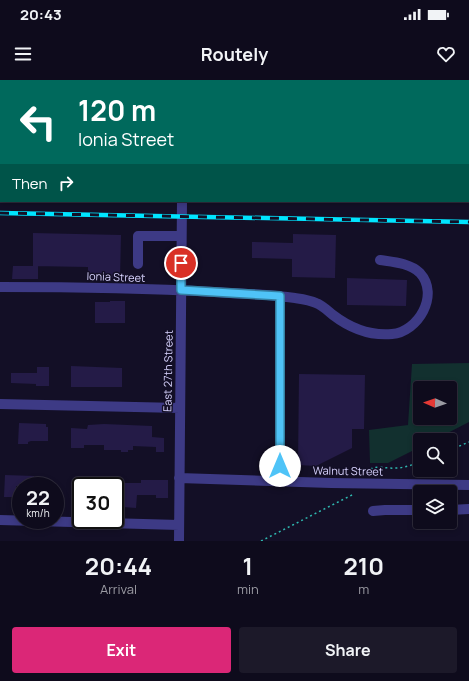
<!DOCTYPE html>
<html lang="en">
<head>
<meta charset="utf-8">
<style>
  body { margin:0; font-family:Manrope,sans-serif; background:#1c1929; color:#f1f3f6; height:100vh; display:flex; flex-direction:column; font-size:15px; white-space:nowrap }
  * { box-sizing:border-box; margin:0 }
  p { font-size:13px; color:#9b9ba3 }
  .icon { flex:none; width:22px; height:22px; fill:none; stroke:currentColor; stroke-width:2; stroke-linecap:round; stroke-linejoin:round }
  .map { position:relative; height:461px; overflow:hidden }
  .panel { display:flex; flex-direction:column; background:#0e0b1c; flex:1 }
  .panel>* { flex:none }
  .banner { position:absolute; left:0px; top:0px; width:469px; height:122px; box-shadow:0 2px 6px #0003,0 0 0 1px #2e2b3b; background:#00695c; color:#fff; overflow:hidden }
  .needle { width:26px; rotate:272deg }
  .controls { position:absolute; left:413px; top:301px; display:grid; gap:8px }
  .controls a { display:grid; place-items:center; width:44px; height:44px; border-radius:4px; background:#0e0b1c; box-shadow:0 2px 6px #0003,0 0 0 1px #2e2b3b; font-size:20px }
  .speed { position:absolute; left:12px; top:397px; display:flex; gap:8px; font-size:20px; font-weight:700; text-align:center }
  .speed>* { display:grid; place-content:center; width:52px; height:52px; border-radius:50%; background:#0e0b1c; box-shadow:0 2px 6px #0003,0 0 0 1px #2e2b3b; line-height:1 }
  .speed small { font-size:10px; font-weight:400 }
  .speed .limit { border:2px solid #111; border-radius:6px; background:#fff; color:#111 }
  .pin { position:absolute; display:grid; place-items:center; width:34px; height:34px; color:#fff; margin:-17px; border:2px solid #fff; border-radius:50%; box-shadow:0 1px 4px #0007 }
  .me { position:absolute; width:44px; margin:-22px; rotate:0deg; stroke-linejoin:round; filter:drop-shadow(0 0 3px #0008) }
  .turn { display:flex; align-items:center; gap:14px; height:84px; padding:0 12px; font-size:18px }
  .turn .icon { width:52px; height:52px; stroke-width:2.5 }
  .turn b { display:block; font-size:28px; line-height:34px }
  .then { display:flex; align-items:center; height:38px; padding:0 12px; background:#0003; gap:8px; font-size:15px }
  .eta { display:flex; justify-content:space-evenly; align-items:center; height:68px; text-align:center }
  .eta b { font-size:24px; font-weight:700; line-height:28px }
  .action { display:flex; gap:8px; margin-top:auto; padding:8px 12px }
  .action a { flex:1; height:46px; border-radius:4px; background:#db2777; color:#fff; font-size:16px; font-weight:700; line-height:46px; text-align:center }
  .action a+a { background:#1c1929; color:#f1f3f6 }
  .status { display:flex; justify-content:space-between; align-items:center; height:28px; padding:0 20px; background:#0e0b1c; direction:ltr }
  .status svg { height:11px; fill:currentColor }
  header { display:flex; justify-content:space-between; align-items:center; height:52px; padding:0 12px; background:#0e0b1c; font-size:18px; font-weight:700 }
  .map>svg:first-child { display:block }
  .green { fill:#12302f; fill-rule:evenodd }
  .building { fill:#241b47 }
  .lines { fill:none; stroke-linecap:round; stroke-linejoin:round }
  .path { stroke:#2fb8b0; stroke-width:1.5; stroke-dasharray:2 3; stroke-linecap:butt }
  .minor { stroke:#3d3a85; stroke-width:10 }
  .rail-casing { stroke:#00e5ff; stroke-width:4.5 }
  .rail { stroke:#130f26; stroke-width:3; stroke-dasharray:9; stroke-linecap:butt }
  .route-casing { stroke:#337fa1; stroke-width:10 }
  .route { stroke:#4fc3f7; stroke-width:7 }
  .labels { text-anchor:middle; stroke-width:3; stroke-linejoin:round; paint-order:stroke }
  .street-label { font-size:11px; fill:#d9d4ff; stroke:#130f26 }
</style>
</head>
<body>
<div class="status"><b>20:43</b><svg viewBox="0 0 49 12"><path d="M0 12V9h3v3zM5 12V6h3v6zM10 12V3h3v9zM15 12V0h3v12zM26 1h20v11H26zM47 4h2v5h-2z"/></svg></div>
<header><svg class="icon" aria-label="menu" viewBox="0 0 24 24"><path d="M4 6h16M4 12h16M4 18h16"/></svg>Routely<svg class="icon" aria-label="heart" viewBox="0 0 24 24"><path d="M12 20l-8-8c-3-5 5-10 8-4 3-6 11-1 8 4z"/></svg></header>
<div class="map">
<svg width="469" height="461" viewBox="0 0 469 461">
  <rect width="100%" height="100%" fill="#130f26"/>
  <!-- green -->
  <path class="green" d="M0 0H29L1 1V121H28V123L0 122Z
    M469 283V342L434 360H420V367L388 383H370L369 350 408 345 412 284ZM420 308H450V338H420Z"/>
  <!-- building -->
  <path class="building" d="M33 153 121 155 120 199 88 198V187L33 186Z
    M293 154 336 155 335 198 292 197V179L252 178V162L293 163Z
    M13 186H38V199H12Z
    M347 198 407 200 406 226 347 225Z
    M110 221H125V243H95V222H110Z
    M71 286 122 288V307H71Z
    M37 287H49V306H36V304L11 303V293H37Z
    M299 294 365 295 364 349H352V368L316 386 298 385Z
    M19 343 46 344V347H48V361H31L28 362V364H18Z
    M104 344 152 346V357L164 358V372H156V367L133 366V370H128V372H121V370H104V365H84V368H71V348L87 349 88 345Z
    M5 395 34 396V406H16V417H4Z
    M141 400H168V418H156V415H137L136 428 123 427V403H141Z"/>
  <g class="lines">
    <!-- path -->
    <path class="path" d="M450 370 469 362
      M369 394 371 389C378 385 387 389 395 388 404 388 412 385 420 382
      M261 461 354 414"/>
    <!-- minor -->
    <path class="minor" d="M80 1V0
      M182 1V0
      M138 184V156H181
      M0 207C71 207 143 208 214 212 241 214 269 214 295 218 302 219 310 220 316 223 322 225 328 231 333 235 350 248 370 256 392 254 418 252 440 215 420 193 410 183 393 182 380 180
      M280 216V401
      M0 324 180 328
      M179 398 331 403 469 405
      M450 430 469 429
      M373 431 385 430H420
      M0 440 179 445
      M179 461 182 121"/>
    <defs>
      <path id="rail" d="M409 0 411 1
        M468 32 469 33
        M0 133 469 142"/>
    </defs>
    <!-- rail casing -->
    <use href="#rail" class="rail-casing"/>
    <!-- rail -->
    <use href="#rail" class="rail"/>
  </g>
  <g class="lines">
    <defs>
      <path id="route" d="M181 183V210L280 216V386"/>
    </defs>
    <!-- route casing -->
    <use href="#route" class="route-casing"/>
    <!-- route -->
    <use href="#route" class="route"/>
  </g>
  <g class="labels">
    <!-- street labels -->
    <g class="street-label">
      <text transform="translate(116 197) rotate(2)" y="4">Ionia Street</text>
      <text transform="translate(168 291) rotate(-89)" y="4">East 27th Street</text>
      <text transform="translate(348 391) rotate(1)" y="4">Walnut Street</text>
    </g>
  </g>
</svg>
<div class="controls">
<a><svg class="needle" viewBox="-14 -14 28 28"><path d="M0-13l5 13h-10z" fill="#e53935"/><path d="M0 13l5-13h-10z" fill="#9b9ba3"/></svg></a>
<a><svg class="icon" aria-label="search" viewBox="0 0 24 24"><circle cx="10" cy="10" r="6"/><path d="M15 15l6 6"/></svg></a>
<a><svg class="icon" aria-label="layers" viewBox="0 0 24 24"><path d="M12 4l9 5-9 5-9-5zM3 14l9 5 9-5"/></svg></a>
</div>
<div class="speed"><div>22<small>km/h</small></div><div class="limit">30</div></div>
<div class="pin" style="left:181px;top:183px;background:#d93025"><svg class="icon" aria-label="arrive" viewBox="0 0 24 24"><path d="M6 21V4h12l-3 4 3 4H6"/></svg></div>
<svg class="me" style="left:280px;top:386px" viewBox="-20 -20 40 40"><circle r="19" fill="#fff"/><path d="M0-13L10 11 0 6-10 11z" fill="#4fc3f7"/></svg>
<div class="banner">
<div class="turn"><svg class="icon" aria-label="left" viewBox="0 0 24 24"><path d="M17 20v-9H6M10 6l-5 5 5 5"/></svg><div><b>120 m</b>Ionia Street</div></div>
<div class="then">Then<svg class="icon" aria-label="right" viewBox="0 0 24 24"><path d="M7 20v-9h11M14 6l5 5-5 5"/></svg></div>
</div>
</div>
<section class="panel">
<div class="eta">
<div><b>20:44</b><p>Arrival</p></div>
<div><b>1</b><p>min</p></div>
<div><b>210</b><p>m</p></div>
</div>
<div class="action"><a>Exit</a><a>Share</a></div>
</section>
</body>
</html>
